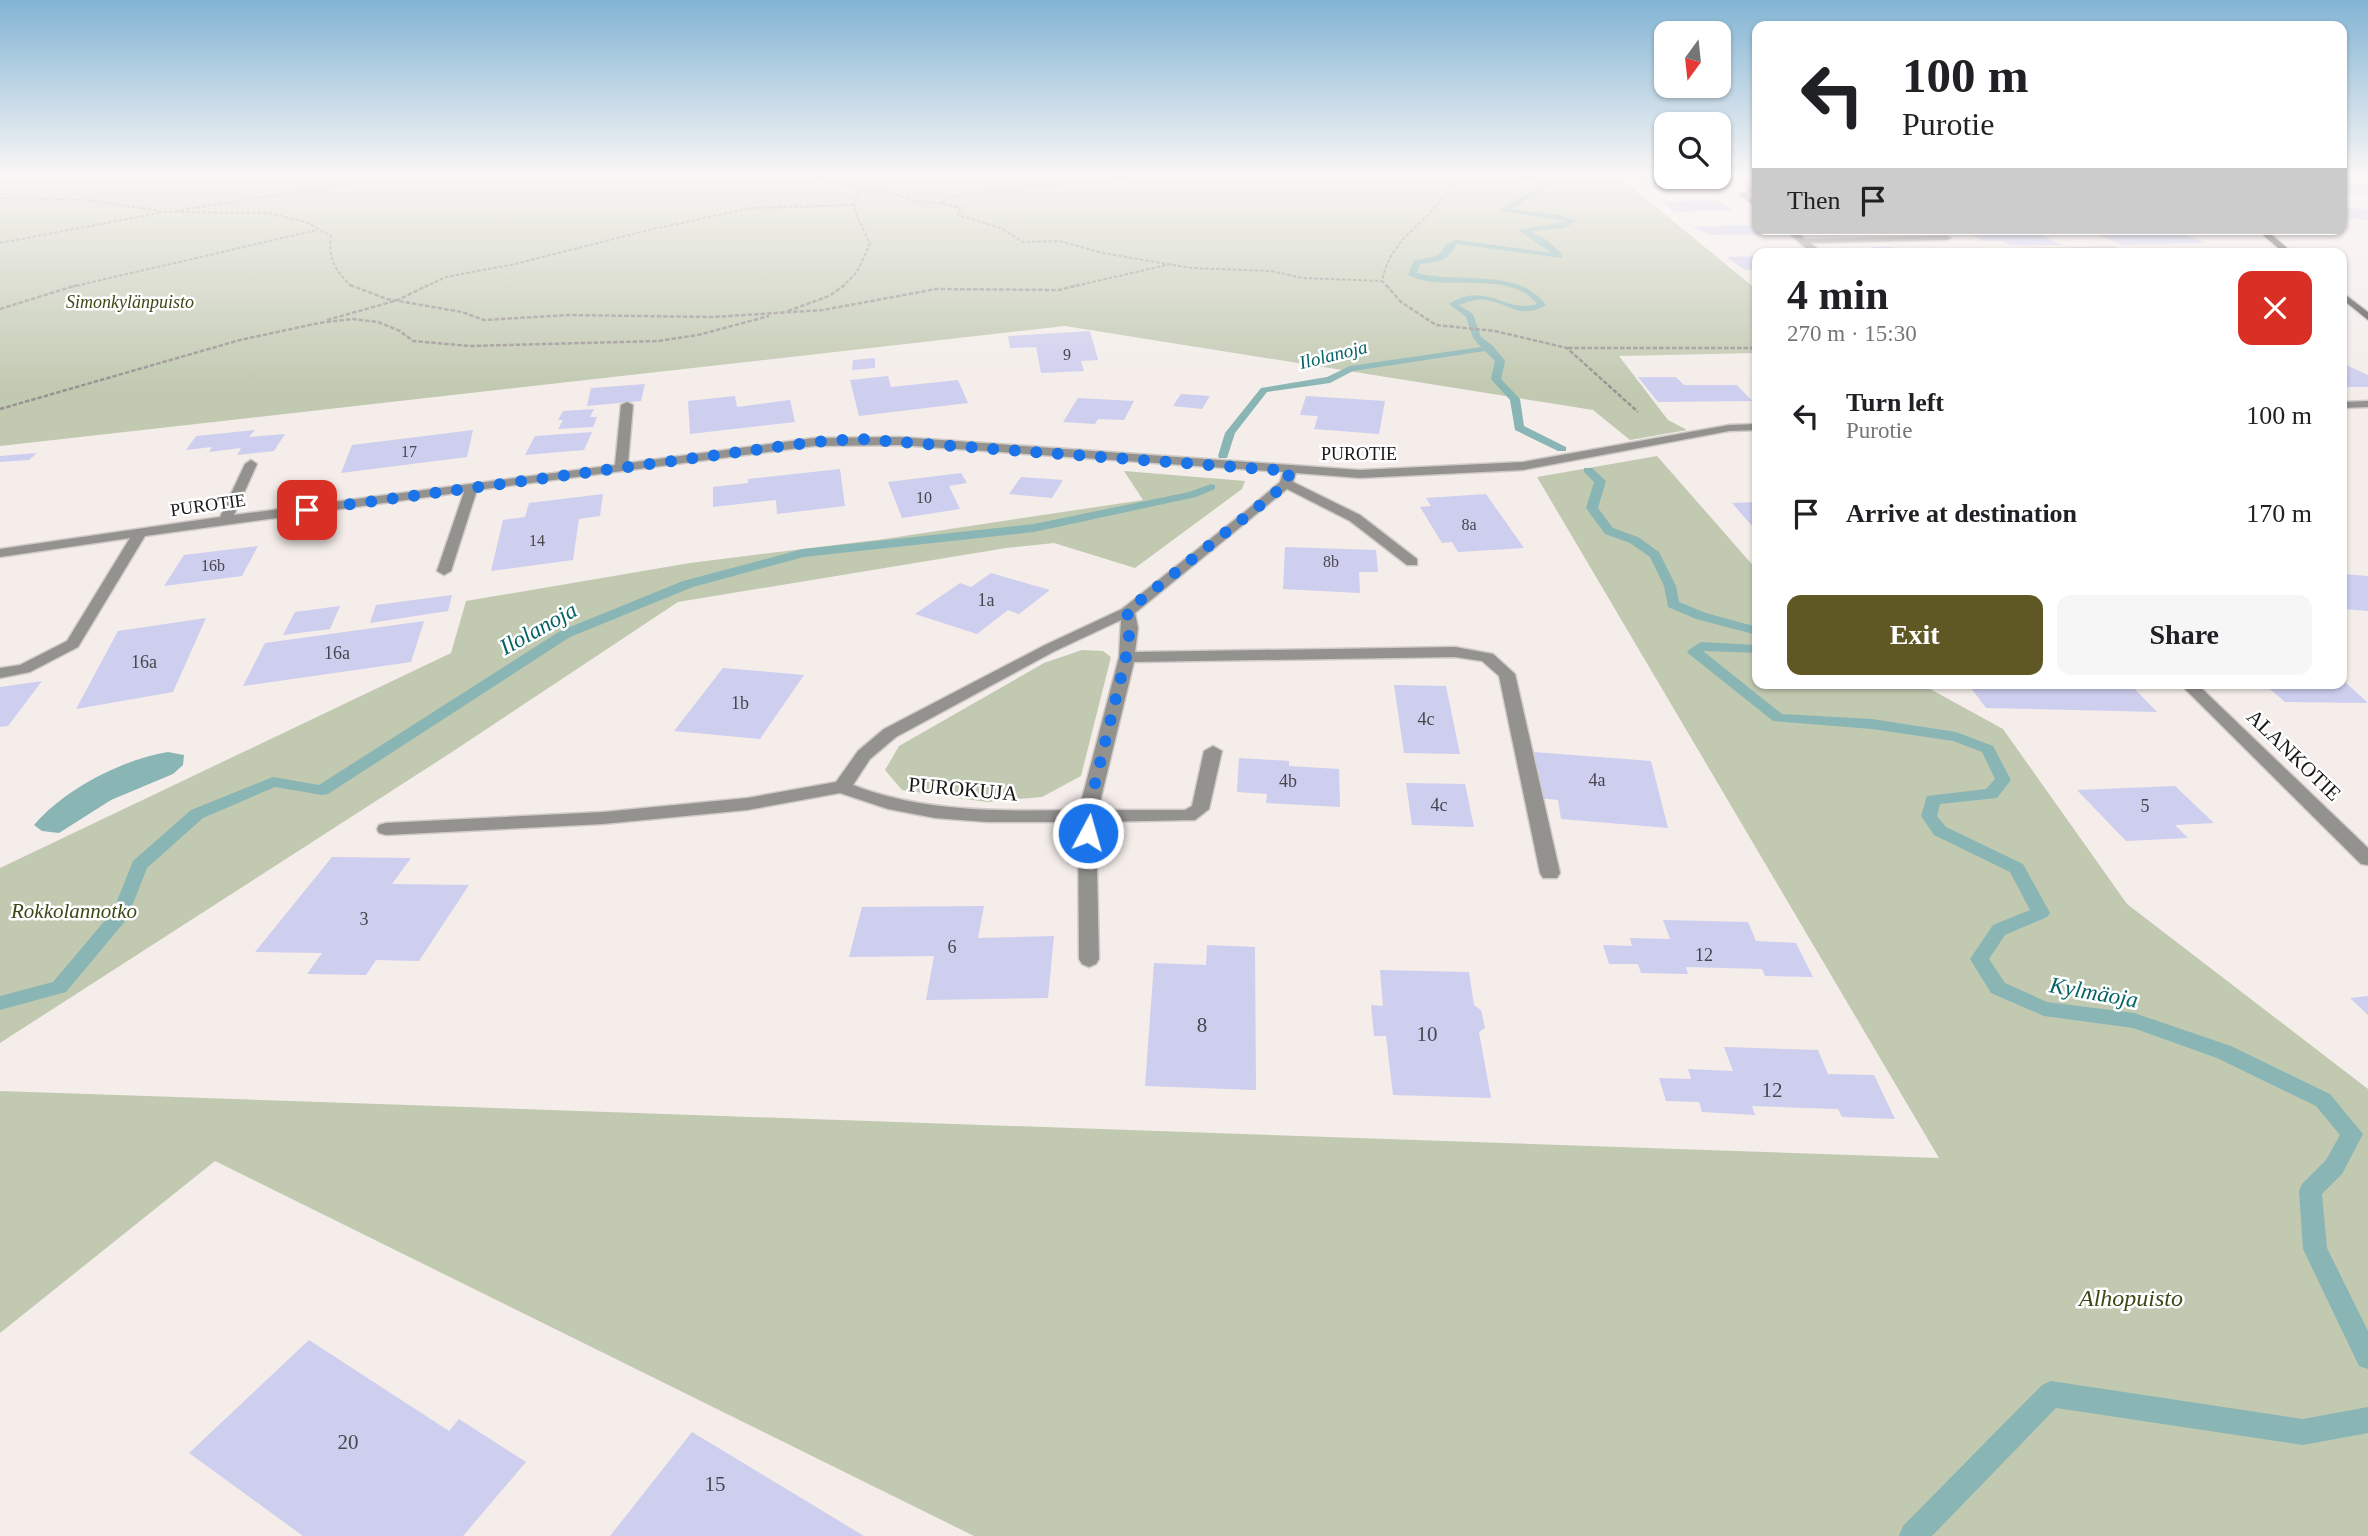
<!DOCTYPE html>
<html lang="en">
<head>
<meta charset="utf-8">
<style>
  body { margin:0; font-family:"Times New Roman",serif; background:#f6f6f6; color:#202124; height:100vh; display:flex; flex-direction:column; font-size:26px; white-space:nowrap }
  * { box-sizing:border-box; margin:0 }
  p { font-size:23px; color:#757577 }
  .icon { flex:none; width:38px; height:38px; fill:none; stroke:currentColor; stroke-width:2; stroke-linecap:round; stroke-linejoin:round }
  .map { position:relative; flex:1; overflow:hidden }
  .drawer { position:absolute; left:1752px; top:248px; width:595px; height:441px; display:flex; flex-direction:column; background:#fff; border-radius:14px; box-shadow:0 2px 5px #0004 }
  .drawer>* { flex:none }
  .banner { position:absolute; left:1752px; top:21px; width:595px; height:214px; border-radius:14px; box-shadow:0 2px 5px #0004; background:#fff; color:#202124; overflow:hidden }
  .needle { width:46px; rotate:195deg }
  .controls { position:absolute; left:1654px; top:21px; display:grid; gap:14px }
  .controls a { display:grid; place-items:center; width:77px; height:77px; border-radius:14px; background:#fff; box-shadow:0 2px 5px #0004; font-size:35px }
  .pin { position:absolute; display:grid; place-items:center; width:60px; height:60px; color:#fff; margin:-30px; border-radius:14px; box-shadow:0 4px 10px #0006 }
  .me { position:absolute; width:77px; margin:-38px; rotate:6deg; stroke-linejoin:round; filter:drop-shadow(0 0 5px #0008) }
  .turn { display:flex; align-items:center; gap:24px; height:147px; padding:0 35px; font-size:32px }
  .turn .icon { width:91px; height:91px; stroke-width:2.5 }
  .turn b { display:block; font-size:49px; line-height:60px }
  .then { display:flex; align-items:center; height:66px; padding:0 35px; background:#0003; gap:14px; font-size:26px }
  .round { display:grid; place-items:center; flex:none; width:74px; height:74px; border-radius:14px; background:#f6f6f6 }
  .headline { display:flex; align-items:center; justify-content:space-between; height:119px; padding:0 35px }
  h1 { font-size:42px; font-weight:700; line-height:52px }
  .cta { display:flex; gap:14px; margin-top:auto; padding:14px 35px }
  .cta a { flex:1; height:80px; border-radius:14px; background:#5f5824; color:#fff; font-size:28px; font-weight:700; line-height:80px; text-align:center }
  .cta a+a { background:#f6f6f6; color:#202124 }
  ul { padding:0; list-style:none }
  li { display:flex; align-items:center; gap:21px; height:98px; padding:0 35px }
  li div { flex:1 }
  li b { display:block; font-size:26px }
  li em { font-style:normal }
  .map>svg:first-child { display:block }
  .green { fill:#c1c9b1 }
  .water { fill:#8ab5b5 }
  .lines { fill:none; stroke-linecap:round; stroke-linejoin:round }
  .stream { fill:#8ab5b5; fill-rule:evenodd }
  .building { fill:#ceceef }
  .minor-casing { stroke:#d1cbc8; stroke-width:3 }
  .major-casing { stroke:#d1cbc8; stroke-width:3 }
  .path-far1 { stroke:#989391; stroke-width:2; stroke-dasharray:3.5 2; stroke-linecap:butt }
  .path { stroke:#989391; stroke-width:2.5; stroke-dasharray:4.5 2; stroke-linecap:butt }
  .minor { fill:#93928f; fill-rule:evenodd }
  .major { fill:#494843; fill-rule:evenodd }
  .route { stroke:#1a73e8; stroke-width:12; stroke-dasharray:0 21.6 }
  .labels { text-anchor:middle; stroke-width:5; stroke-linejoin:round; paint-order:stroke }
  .far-number-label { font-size:16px; fill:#47464d }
  .far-park-label { font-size:18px; font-style:italic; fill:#3c4916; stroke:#fff }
  .far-street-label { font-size:18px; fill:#1a1817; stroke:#fff }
  .number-label { font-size:18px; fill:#47464d }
  .far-water-label { font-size:19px; font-style:italic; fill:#066365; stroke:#fff }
  .street-label { font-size:21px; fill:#1a1817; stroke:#fff }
  .park-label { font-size:21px; font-style:italic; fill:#3c4916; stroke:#fff }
  .near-number-label { font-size:21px; fill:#47464d }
  .water-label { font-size:23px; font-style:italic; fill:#066365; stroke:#fff }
  .near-park-label { font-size:24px; font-style:italic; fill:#3c4916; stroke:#fff }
</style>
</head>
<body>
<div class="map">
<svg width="2368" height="1536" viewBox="0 0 2368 1536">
  <rect width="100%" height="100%" fill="#f4edea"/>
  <!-- green -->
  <path class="green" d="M0 174H1616L1757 290V353L1619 356 1668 420 1687 430 1630 440 1593 410 1065 326 0 446Z
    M1657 456 1757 570V684H1921L2003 729 2127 904 2368 1089V1536H974L215 1161 0 1333V1091L1939 1158 1537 477Z
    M1124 471 1245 481 1242 489 1135 568 1054 543 1006 548 678 602 452 752 0 1043V868L451 653 466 601 690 563 884 539 1143 500Z
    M1082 650 1103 651 1111 657 1081 776 1042 797 987 802 902 790 885 770 899 746 1044 663Z"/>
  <!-- water -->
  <path class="water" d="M168 752 184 755 183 765 173 774 111 800 59 833 42 831 34 825C65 789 121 760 168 752Z"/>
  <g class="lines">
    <!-- stream -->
    <path class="stream" d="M1508 174 1543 180 1547 187 1511 209 1559 215 1577 221 1564 228 1530 231 1548 241 1562 254V258L1457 244C1454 247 1453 251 1450 254 1444 262 1430 262 1420 264L1417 273C1458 284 1518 267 1546 305 1521 320 1510 304 1487 300 1478 298 1468 302 1459 305L1473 314 1481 337 1493 346 1505 361 1501 379 1520 399 1524 426 1566 447V451H1558L1515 430 1510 400 1491 379 1495 361 1485 351 1353 371 1330 383 1267 392 1235 433 1227 458H1219L1218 456 1225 433 1261 388 1327 377 1350 366 1481 347 1473 338 1466 317 1449 304C1487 280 1504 314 1537 304 1510 268 1444 294 1408 275L1414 260C1428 258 1440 259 1446 244L1456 240 1551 253 1518 230 1567 221 1502 211V209L1540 186 1538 182Z
      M1584 468H1592L1606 481 1598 508 1613 528 1638 537 1659 552 1676 586 1679 602 1706 613 1757 627V635L1696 619 1668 607 1664 586 1650 557 1630 543 1605 534 1586 508 1594 482 1584 472Z
      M1211 484 1215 485V489L1196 497 1034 532 804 557 693 587 570 637 328 794 322 795 275 787 203 818 147 868 127 919 66 992 0 1010V996L53 982 113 911 133 861 191 810 273 777 319 785 560 631 683 581 803 549 1034 524 1189 492Z
      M1701 642 1757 645V653L1703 651 1782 714 1872 719 1956 732 1993 746 2011 780 1997 798 1940 804 1937 816 1946 827 2023 864 2050 913 2047 917 2005 935 1989 959 2005 983 2047 1002 2134 1013 2231 1046 2330 1094 2363 1134 2342 1174 2322 1194 2327 1248 2368 1331V1369L2359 1366 2303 1249 2299 1191 2302 1184 2326 1160 2340 1135 2316 1106 2217 1058 2133 1028 2044 1016 1991 993 1970 959 1993 925 2030 910 2010 872 1934 835 1921 816 1927 796 1986 789 1995 779 1982 752 1953 741 1872 729 1773 721 1689 654 1687 651Z
      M2051 1381 2303 1419 2368 1407V1433L2303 1445 2056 1408 1932 1536H1899L1903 1526 2042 1385Z"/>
  </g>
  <!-- building -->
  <path class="building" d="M1659 176 1663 179 1706 178 1719 187 1649 189 1629 177Z
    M2342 182 2368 184V196L2342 194Z
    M1704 200 1720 201 1733 210 1675 212 1662 202Z
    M2342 208 2368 209V220L2342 218Z
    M1754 225 1757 229 1768 234 1711 235 1692 227Z
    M1850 229H1889L1894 233H1856Z
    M2129 229H2173L2206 243 2122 245 2088 230Z
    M1969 233H2038L2061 245H2009L2002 241H1983Z
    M1872 247H1892L1907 254H1865L1858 249H1875Z
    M1757 256V270H1745L1727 257Z
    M1090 331 1098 360 1081 361 1084 371 1041 373 1036 347 1010 348 1008 336Z
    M875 358V368L852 370 853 360Z
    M2342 363 2368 375V387H2342Z
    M888 376 891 387 958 380 968 403 859 416 850 380Z
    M1638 377H1676L1684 385H1737L1752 401 1658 402Z
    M645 384 641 401 587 406 591 388Z
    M1181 394 1210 396 1202 409 1173 406Z
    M735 396 737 407 790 400 795 422 690 434 688 401Z
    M1306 396 1385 401 1379 434 1314 429 1318 416 1300 415Z
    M1078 398 1134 401 1124 420 1098 419 1095 424 1063 422Z
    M594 409 590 417H597L593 427 558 429 563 420H558L563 411Z
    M255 430 249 437 285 434 274 451 237 455 241 448 209 452 212 447 186 450 196 436Z
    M473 430 467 457 341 473 352 445Z
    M592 432 584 450 525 455 535 436Z
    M37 453 29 460 0 462V456Z
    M840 469 845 506 777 514 776 500 713 507V487L748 483V479Z
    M961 473 967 483 949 486 960 509 902 518 888 482Z
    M1021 477 1063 480 1052 498 1009 494Z
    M603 494 600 516 579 519 573 560 491 571 503 520 525 517 529 503Z
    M1486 494 1524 548 1458 552 1452 542 1442 543 1420 507 1431 506 1426 498Z
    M1757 502V527H1753L1732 503Z
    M258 546 242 576 164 586 184 555Z
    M1285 547 1376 550 1378 572H1359L1360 593 1283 589Z
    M991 573 1050 590 1019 614 1008 610 977 634 915 614 960 583 971 587Z
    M2342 574 2368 576V611L2342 609Z
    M452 595 448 611 370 623 376 605Z
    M340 606 330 629 283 635 295 612Z
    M206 618 173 692 76 709 118 631Z
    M424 621 411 662 243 686 265 643Z
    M723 668 804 675 760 739 674 731Z
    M2342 679 2368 703 2285 702 2264 684H2342Z
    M42 681 8 726 0 727V687Z
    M1968 684H2130L2157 712 1986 708Z
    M1394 685 1446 686 1460 754 1404 753Z
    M1534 752 1651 761 1668 828 1561 819 1558 800 1540 798Z
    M1239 758 1289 761V766L1339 769 1340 807 1266 803 1267 794 1237 792Z
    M1406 783 1465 784 1474 827 1412 825Z
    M2175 786 2214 823 2175 825 2188 838 2126 841 2077 790Z
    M332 857 411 858 392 884 469 885 419 961 376 960 366 975 307 974 322 953 255 952Z
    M984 906 978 938 1054 936 1048 998 926 1000 934 956 849 957 862 907Z
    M1663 920 1748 922 1756 941 1796 943 1813 977 1765 976 1762 969 1686 967 1688 974 1641 973 1638 964H1609L1603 945 1632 946 1630 938 1670 939Z
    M1207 945 1255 947 1256 1090 1145 1086 1154 963 1206 965Z
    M1380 970 1469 972 1474 1005 1481 1010 1485 1028 1479 1032 1491 1098 1393 1095 1386 1036H1374L1371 1005 1383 1006Z
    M2368 996V1015L2350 998Z
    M1724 1047 1818 1050 1828 1074 1874 1075 1895 1119 1842 1117 1838 1109 1752 1106 1755 1115 1702 1112 1699 1102 1666 1101 1659 1078 1691 1079 1688 1069 1733 1071Z
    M309 1340 449 1431 459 1419 526 1462 463 1536H303L189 1453Z
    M692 1432 864 1536H610Z"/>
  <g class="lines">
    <defs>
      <path id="minor" d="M1740 174H1747L1757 194 1749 195 1757 202V208L1739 194 1748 191Z
        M1784 229H1793L1805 239 1947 236 1951 238 1947 240 1811 243 1823 254H1813Z
        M2115 248 2112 253H1969L1973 250Z
        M2368 401V407L2342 408V402Z
        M627 402 633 405 628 463 814 438 899 437 1360 470 1523 462 1729 425 1757 424V430L1729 431 1523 470 1360 478 1296 473 1293 482 1360 515 1417 559V565H1407L1350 521 1287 489 1135 613 1138 628 1135 652 1455 647 1493 654 1515 674 1560 873 1557 878H1543L1540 873 1499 676 1482 661 1455 657 1134 662 1098 810H1185L1192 806 1204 751 1213 746 1222 751 1209 809 1195 820 1096 822 1099 959 1096 964 1089 967 1082 964 1079 959 1078 822H987L935 818 888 809 840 793 747 810 603 824 386 835 379 833 377 829 379 825 386 823 603 812 747 798 836 782 858 751 884 729 1045 645 1122 609 1247 510 1280 482 1283 472 899 445 814 446 477 490 451 571 444 575 437 571 464 492 145 536 78 647 30 672 0 678V668L20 665 67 641 130 538 0 557V549L220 517 245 464 251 460 257 464 234 515 615 465 621 405ZM1121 620 1119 657 1079 810C1003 811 925 813 853 785L870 759 896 737 1055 651Z
        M2180 684H2197L2368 848V865L2361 864Z"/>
      <path id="major" d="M2256 229H2265L2294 254H2285Z
        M2342 292 2368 312V320L2342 299Z"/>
    </defs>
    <!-- minor casing -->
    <use href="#minor" class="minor-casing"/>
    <!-- major casing -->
    <use href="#major" class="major-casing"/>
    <!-- path-far1 -->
    <path class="path-far1" d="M788 174 835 181 859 189 889 191 912 201 941 203 960 208 958 215 1001 228 1023 242 1059 241 1103 253 1191 268 1271 271 1303 278 1382 281
      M0 198 87 200 166 212 269 213 306 222 331 236C328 260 336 271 352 287
      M942 203 947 198 971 193 1161 174
      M175 211 409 174
      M0 243 159 213
      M71 287 317 230
      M425 287 446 277 515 264 653 229 752 208 853 205
      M842 287 857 272 870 244 853 207 859 189 880 174
      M1071 287 1171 264
      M1388 287 1382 281C1393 228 1439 222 1455 174"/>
    <!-- path -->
    <path class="path" d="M350 285 387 299 462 312 484 320 568 315 713 317 823 310 936 289 1059 290 1078 285
      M1386 285 1401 302 1436 325 1495 331 1567 348 1638 412
      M0 309 77 285
      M788 311 829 296 845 285
      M327 320 398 300 428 285
      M1568 348H1757
      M0 409 240 340 319 323 353 319 378 322 400 331 413 341 470 346 658 341 698 335 769 316"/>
    <!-- minor -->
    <use href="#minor" class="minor"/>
    <!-- major -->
    <use href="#major" class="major"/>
  </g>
  <!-- sky -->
  <linearGradient id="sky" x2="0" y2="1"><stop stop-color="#82b4d4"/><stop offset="0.45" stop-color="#faf7f6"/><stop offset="1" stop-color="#faf7f6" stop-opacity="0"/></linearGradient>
  <rect width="2368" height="389" fill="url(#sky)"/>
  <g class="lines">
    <!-- route -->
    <path class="route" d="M307 510 814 442 859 439 1290 471 1286 484 1269 498 1127 611 1130 628 1126 657 1087 816 1088 833"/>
  </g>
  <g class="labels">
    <!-- far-number labels -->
    <g class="far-number-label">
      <text x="1067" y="360">9</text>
      <text x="409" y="457">17</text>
      <text x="924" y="503">10</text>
      <text x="1469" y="530">8a</text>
      <text x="537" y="546">14</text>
      <text x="1331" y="567">8b</text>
      <text x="213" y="571">16b</text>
    </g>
    <!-- far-park labels -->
    <g class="far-park-label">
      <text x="130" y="308">Simonkylänpuisto</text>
    </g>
    <!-- far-street labels -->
    <g class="far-street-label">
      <text x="1359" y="460">PUROTIE</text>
      <text transform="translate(208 505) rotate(-8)" y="6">PUROTIE</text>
    </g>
    <!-- number labels -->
    <g class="number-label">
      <text x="986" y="606">1a</text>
      <text x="337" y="659">16a</text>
      <text x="144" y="668">16a</text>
      <text x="740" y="709">1b</text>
      <text x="1426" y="725">4c</text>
      <text x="1597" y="786">4a</text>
      <text x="1288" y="787">4b</text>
      <text x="1439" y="811">4c</text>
      <text x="2145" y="812">5</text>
      <text x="364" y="925">3</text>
      <text x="952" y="953">6</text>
      <text x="1704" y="961">12</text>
    </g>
    <!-- far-water labels -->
    <g class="far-water-label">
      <text transform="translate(1333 354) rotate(-14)" y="7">Ilolanoja</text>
    </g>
    <!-- street labels -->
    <g class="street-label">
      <text transform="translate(2294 755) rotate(44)" y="7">ALANKOTIE</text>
      <text transform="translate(963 789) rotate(5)" y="7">PUROKUJA</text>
    </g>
    <!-- park labels -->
    <g class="park-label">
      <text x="74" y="918">Rokkolannotko</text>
    </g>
    <!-- near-number labels -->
    <g class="near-number-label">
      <text x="1202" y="1032">8</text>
      <text x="1427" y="1041">10</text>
      <text x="1772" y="1097">12</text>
      <text x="348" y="1449">20</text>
      <text x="715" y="1491">15</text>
    </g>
    <!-- water labels -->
    <g class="water-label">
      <text transform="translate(538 628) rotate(-29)" y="8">Ilolanoja</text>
      <text transform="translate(2094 992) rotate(10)" y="8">Kylmäoja</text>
    </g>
    <!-- near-park labels -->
    <g class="near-park-label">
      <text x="2131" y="1306">Alhopuisto</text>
    </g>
  </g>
</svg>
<div class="controls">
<a><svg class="needle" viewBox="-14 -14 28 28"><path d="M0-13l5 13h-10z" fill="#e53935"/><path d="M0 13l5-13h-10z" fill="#757577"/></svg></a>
<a><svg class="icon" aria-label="search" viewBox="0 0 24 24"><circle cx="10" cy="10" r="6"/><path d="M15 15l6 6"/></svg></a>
</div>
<div class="pin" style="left:307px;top:510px;background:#d93025"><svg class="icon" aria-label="arrive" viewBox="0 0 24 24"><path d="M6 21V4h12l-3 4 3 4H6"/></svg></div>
<svg class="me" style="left:1088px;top:833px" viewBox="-20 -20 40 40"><circle r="17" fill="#1a73e8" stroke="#fff" stroke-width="3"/><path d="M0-11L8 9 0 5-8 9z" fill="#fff"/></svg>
<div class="banner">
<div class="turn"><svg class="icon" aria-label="left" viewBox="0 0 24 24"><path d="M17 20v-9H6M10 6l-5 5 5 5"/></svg><div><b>100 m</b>Purotie</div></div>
<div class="then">Then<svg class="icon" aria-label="arrive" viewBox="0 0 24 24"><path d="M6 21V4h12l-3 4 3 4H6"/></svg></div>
</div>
<section class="drawer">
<div class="headline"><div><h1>4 min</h1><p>270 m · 15:30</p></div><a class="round" style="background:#d93025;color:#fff"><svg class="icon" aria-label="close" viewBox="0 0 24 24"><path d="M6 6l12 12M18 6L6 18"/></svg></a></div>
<ul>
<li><svg class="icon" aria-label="left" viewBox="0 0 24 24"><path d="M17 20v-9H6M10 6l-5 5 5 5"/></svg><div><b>Turn left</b><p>Purotie</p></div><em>100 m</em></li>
<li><svg class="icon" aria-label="arrive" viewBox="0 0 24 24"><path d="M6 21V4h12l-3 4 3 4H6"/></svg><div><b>Arrive at destination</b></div><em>170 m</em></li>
</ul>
<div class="cta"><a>Exit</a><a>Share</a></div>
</section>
</div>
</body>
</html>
